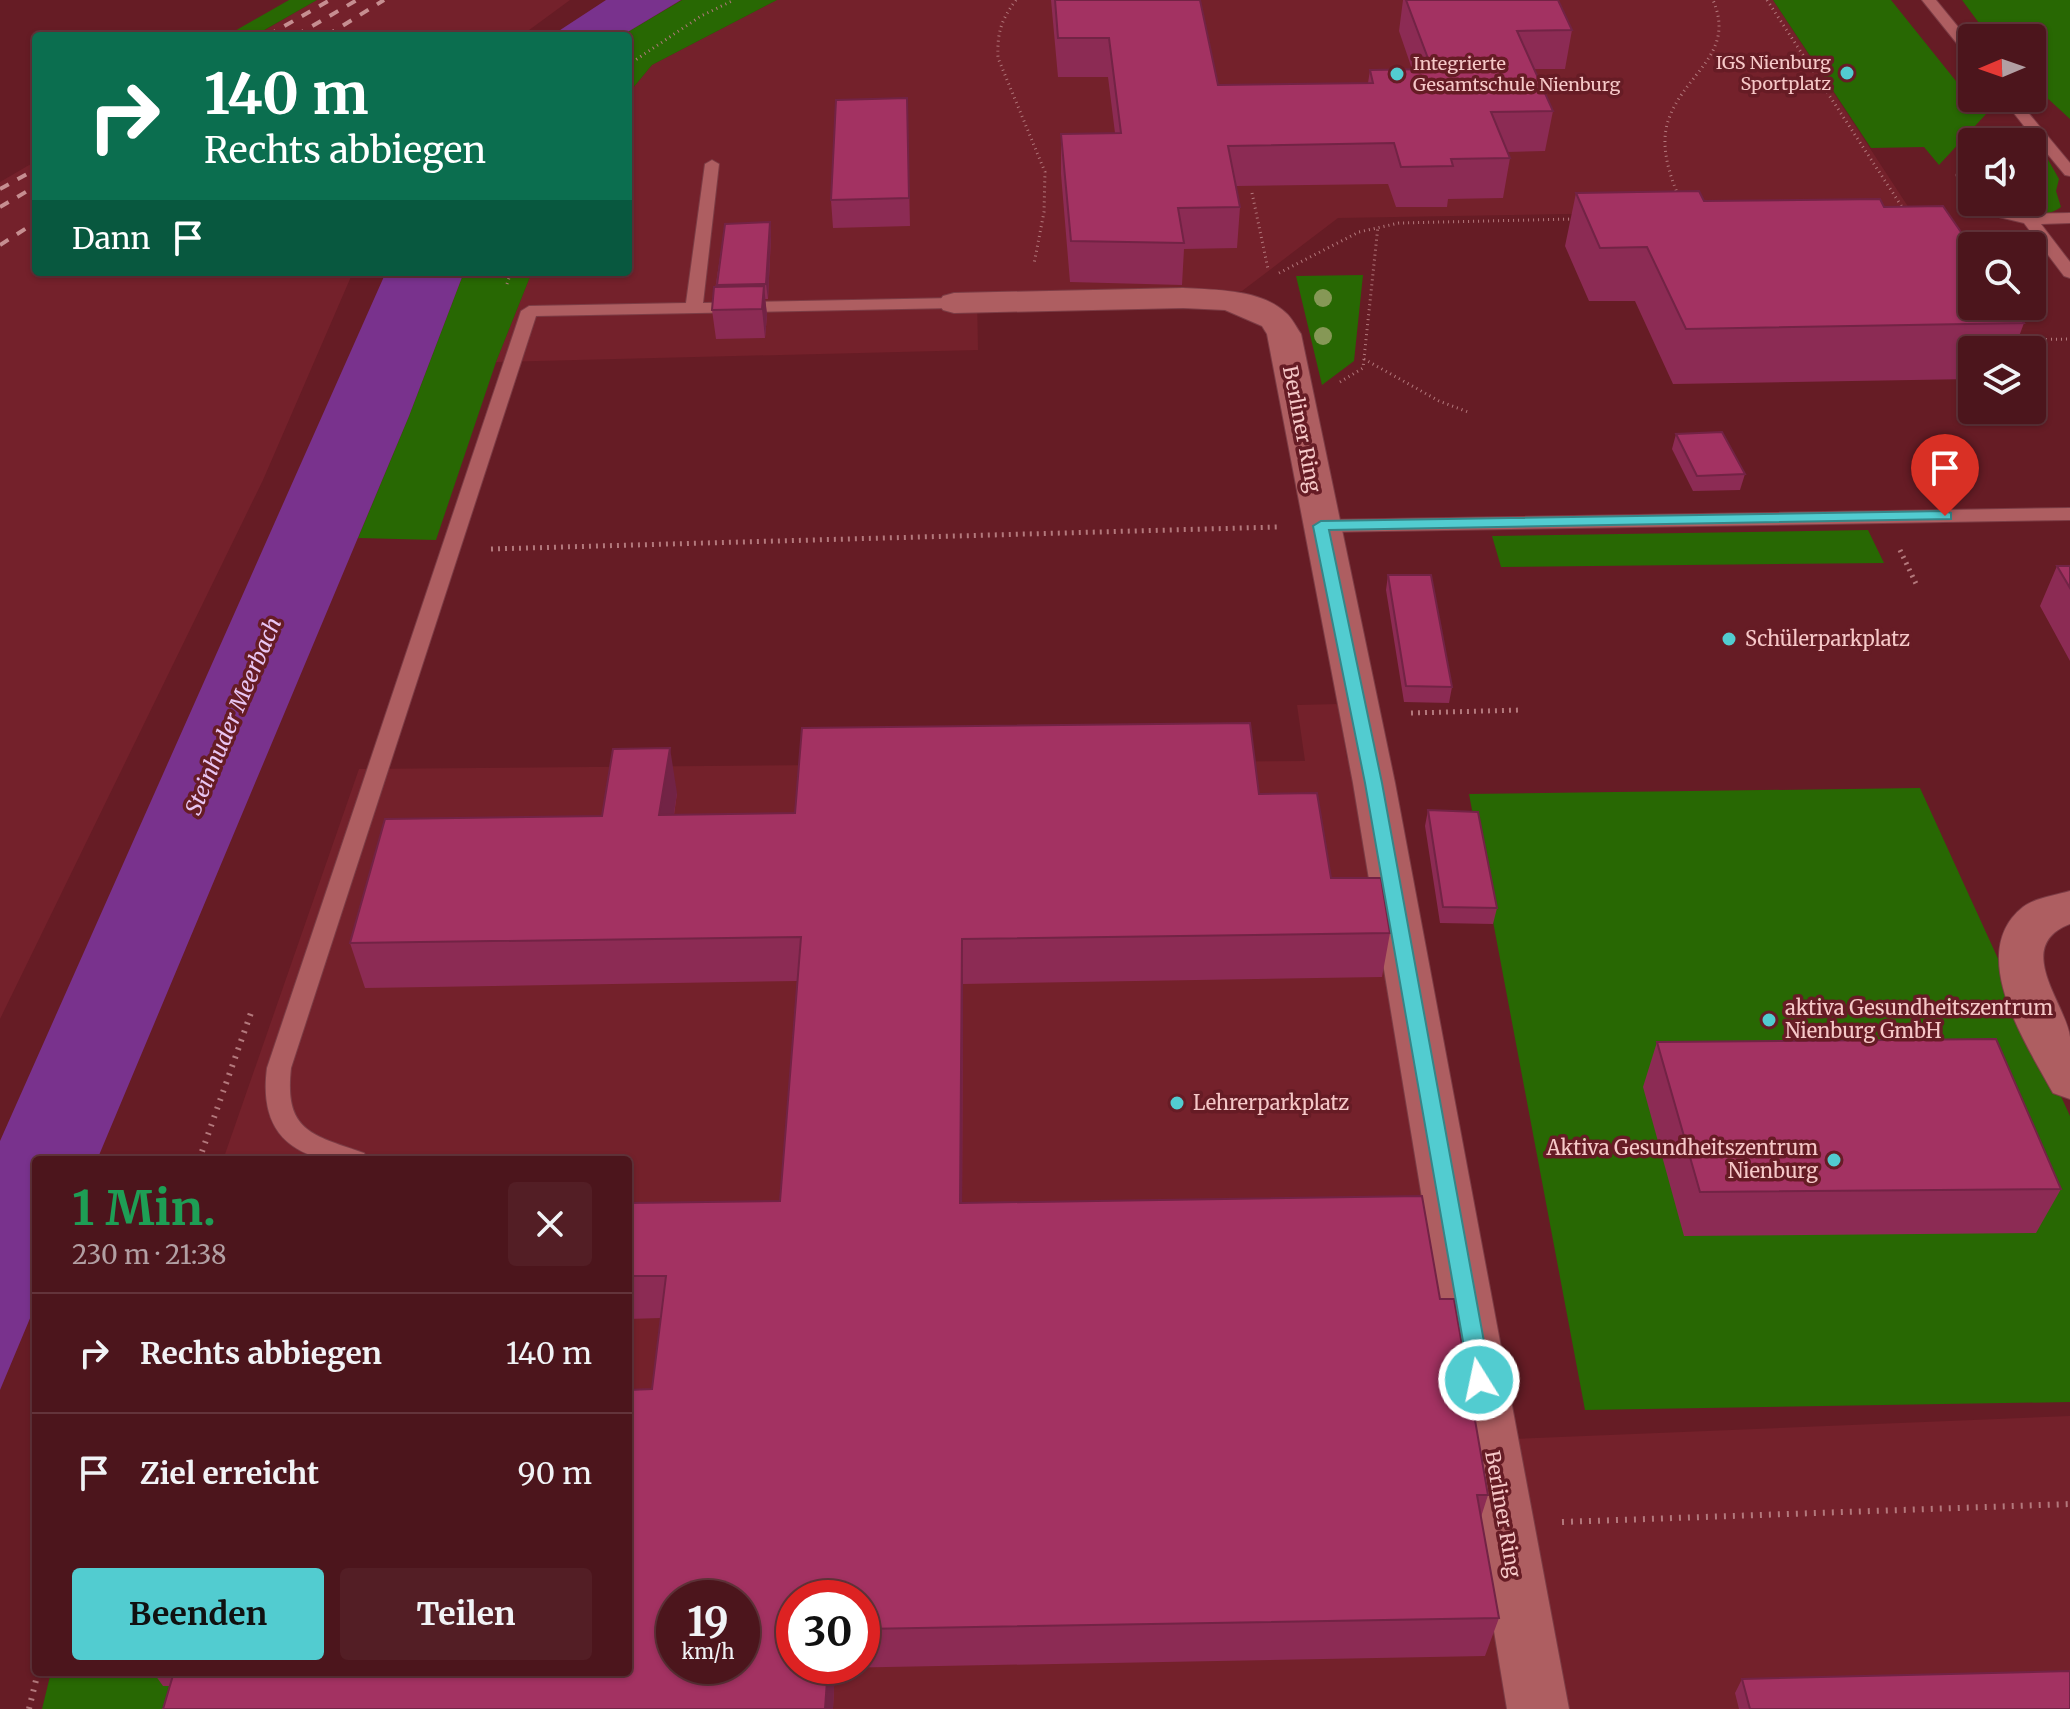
<!DOCTYPE html>
<html lang="de">
<head>
<meta charset="utf-8">
<style>
  body { margin:0; font-family:Merriweather,serif; background:#531e25; color:#f1f3f6; height:100vh; display:flex; flex-direction:column; font-size:30px; white-space:nowrap }
  * { box-sizing:border-box; margin:0 }
  p { font-size:26px; color:#b29fa3 }
  .icon { flex:none; width:44px; height:44px; fill:none; stroke:currentColor; stroke-width:2; stroke-linecap:round; stroke-linejoin:round }
  .map { position:relative; flex:1; overflow:hidden }
  .sheet { position:absolute; left:32px; top:1156px; width:600px; height:520px; display:flex; flex-direction:column; background:#4c151c; border-radius:8px; box-shadow:0 2px 6px #0004,0 0 0 2px #63343b }
  .sheet>* { flex:none }
  .banner { position:absolute; left:32px; top:32px; width:600px; height:244px; border-radius:8px; box-shadow:0 2px 6px #0004,0 0 0 2px #63343b; background:#0b6e4f; color:#fff; overflow:hidden }
  .needle { width:52px; rotate:268deg }
  .fabs { position:absolute; left:1958px; top:24px; display:grid; gap:16px }
  .fabs a { display:grid; place-items:center; width:88px; height:88px; border-radius:8px; background:#4c151c; box-shadow:0 2px 6px #0004,0 0 0 2px #63343b; font-size:40px }
  .speed { position:absolute; left:656px; top:1580px; display:flex; gap:16px; font-size:40px; font-weight:700; text-align:center }
  .speed>* { display:grid; place-content:center; width:104px; height:104px; border-radius:50%; background:#4c151c; box-shadow:0 2px 6px #0004,0 0 0 2px #63343b; line-height:1 }
  .speed small { font-size:20px; font-weight:400 }
  .speed .limit { border:12px solid #d22; background:#fff; color:#111 }
  .pin { position:absolute; display:grid; place-items:center; width:68px; height:68px; color:#fff; margin:-82px -34px; border-radius:50% 50% 50% 0; rotate:-45deg; box-shadow:0 0 8px #0007 }
  .pin .icon { rotate:45deg }
  .me { position:absolute; width:88px; margin:-44px; rotate:350deg; stroke-linejoin:round; filter:drop-shadow(0 0 6px #0008) }
  .turn { display:flex; align-items:center; gap:28px; height:168px; padding:0 40px; font-size:36px }
  .turn .icon { width:104px; height:104px; stroke-width:2.5 }
  .turn b { display:block; font-size:56px; line-height:68px }
  .then { display:flex; align-items:center; height:76px; padding:0 40px; background:#0003; gap:16px; font-size:30px }
  .round { display:grid; place-items:center; flex:none; width:84px; height:84px; border-radius:8px; background:#531e25 }
  .summary { display:flex; align-items:center; justify-content:space-between; height:136px; padding:0 40px }
  h1 { font-size:48px; font-weight:700; line-height:60px; color:#1e9e55 }
  .cta { display:flex; gap:16px; margin-top:auto; padding:16px 40px }
  .cta a { flex:1; height:92px; border-radius:8px; background:#52ccd0; color:#111; font-size:32px; font-weight:700; line-height:92px; text-align:center }
  .cta a+a { background:#531e25; color:#f1f3f6 }
  ul { padding:0; list-style:none }
  li { display:flex; align-items:center; gap:24px; height:120px; padding:0 40px; border-top:2px solid #63343b }
  li div { flex:1 }
  li b { display:block; font-size:30px }
  li em { font-style:normal }
  .map>svg:first-child { display:block }
  .built { fill:#74212b; fill-rule:evenodd }
  .green { fill:#286803 }
  .water { fill:#79328d }
  .lines { fill:none; stroke-linecap:round; stroke-linejoin:round }
  .service-casing { stroke:#7c3c45; stroke-width:2 }
  .minor-casing { stroke:#7c3c45; stroke-width:2 }
  .path-far2 { stroke:#b3787c; stroke-width:3; stroke-dasharray:1 4; stroke-linecap:butt }
  .path-far1 { stroke:#b3787c; stroke-width:5; stroke-dasharray:2 5; stroke-linecap:butt }
  .path { stroke:#b3787c; stroke-width:6; stroke-dasharray:2 7; stroke-linecap:butt }
  .service { fill:#ae5e61; fill-rule:evenodd }
  .minor { fill:#ae5e61; fill-rule:evenodd }
  .rail { stroke:#c68e91; stroke-width:4; stroke-dasharray:10 10; stroke-linecap:butt }
  .tree { fill:#869856 }
  .wall { fill:#8c2b54; fill-rule:evenodd }
  .shaded-wall { fill:#722345 }
  .building { fill:#a33262; stroke:#722345; stroke-width:2; fill-rule:evenodd }
  .route { fill:#52ccd0; stroke:#358587; stroke-width:2 }
  .poi-dot { fill:#52ccd0; stroke:#661c25; stroke-width:3 }
  .labels { text-anchor:middle; stroke-width:7; stroke-linejoin:round; paint-order:stroke }
  .far-poi-label { font-size:18px; fill:#f6c8c8; stroke:#661c25; text-anchor:end }
  .street-label { font-size:20px; fill:#f6c8c8; stroke:#661c25 }
  .poi-label { font-size:20px; fill:#f6c8c8; stroke:#661c25; text-anchor:start }
  .water-label { font-size:22px; font-style:italic; fill:#e9c6f4; stroke:#661c25 }
</style>
</head>
<body>
<div class="map">
<svg width="2070" height="1709" viewBox="0 0 2070 1709">
  <rect width="100%" height="100%" fill="#661c25"/>
  <!-- built -->
  <path class="built" d="M317 0H570L521 36H255Z
    M777 0H1773L1909 208 1338 218 1242 291 977 296 978 350 496 362 532 272H628V94L652 65Z
    M36 161V272H353L263 480 0 1019V182Z
    M1338 704 1347 759 1369 760 1490 1440 2070 1416V1709H103L628 1672V1160H223L359 769 1305 761 1297 705ZM674 1598H742V1666H674ZM794 1598H862V1666H794Z"/>
  <!-- green -->
  <path class="green" d="M289 0H317L254 36H226Z
    M682 0H777L652 65 628 94V36H621Z
    M1773 0H1891L1976 106 1987 113 1939 165 1924 147 1871 148Z
    M1962 0H2070V119L2032 84V38H1990Z
    M2032 153 2046 156 2059 179 2056 191 2061 207C2044 220 2017 213 2001 202H2032Z
    M464 272H532L496 362 436 540 358 538 409 416Z
    M1363 275 1354 361 1322 385 1296 276Z
    M1868 530 1884 563 1501 567 1492 536Z
    M1920 788 2070 1116V1402L1585 1410 1469 794Z
    M51 1672H169L177 1709H42Z"/>
  <!-- water -->
  <path class="water" d="M606 0H681L621 36H551Z
    M386 272H464L409 416 97 1160H36V1304L0 1390V1141Z"/>
  <g class="lines">
    <defs>
      <path id="service" d="M1922 0H1936L1972 44V57L1967 56Z
        M2002 98H2016L2070 163V176L2065 175 2031 134 2013 142H1995L2024 126Z
        M1972 158V196L1967 194 1956 175 1967 159Z
        M712 160 719 164 703 303 954 298 962 303 954 308 536 316 291 1068C284 1131 311 1135 364 1153L368 1160C354 1160 337 1163 323 1159 275 1147 261 1114 267 1068L521 311 529 306 686 303 705 164Z
        M1975 202H1994L2025 214 2070 213V223L2041 224 2070 262V278L2064 276 2024 223 1999 217Z
        M2070 508V520L1321 532 1312 526 1321 520Z"/>
      <path id="minor" d="M1183 288C1215 290 1261 289 1286 313 1292 318 1296 327 1301 334L1395 783 1569 1709H1507L1353 783 1267 334 1262 326 1225 310 1183 308 954 313 943 310 938 303 943 296 954 293Z
        M2070 891V924C2012 946 2066 1004 2070 1037 2070 1057 2070 1079 2070 1099L2053 1093C2027 1045 1965 953 2023 907 2035 898 2056 895 2070 891Z"/>
    </defs>
    <!-- service casing -->
    <use href="#service" class="service-casing"/>
    <!-- minor casing -->
    <use href="#minor" class="minor-casing"/>
    <!-- path-far2 -->
    <path class="path-far2" d="M1016 0C1001 20 997 33 998 58L1045 172 1044 212 1034 264
      M1767 0 1904 210
      M628 65 701 16 734 0
      M1252 193 1268 269
      M1678 195C1668 171 1659 141 1670 116 1687 72 1736 53 1713 0
      M1279 273 1359 232 1399 223 1574 219
      M507 284 511 272
      M2011 340 2070 339
      M1364 359 1439 401 1468 412
      M1340 382 1363 368 1378 226"/>
    <!-- path-far1 -->
    <path class="path-far1" d="M491 549 1277 527
      M1900 550 1918 588
      M1411 713 1522 710"/>
    <!-- path -->
    <path class="path" d="M199 1160 252 1010
      M1562 1522 2070 1504
      M29 1709 38 1672"/>
    <!-- service -->
    <use href="#service" class="service"/>
    <!-- minor -->
    <use href="#minor" class="minor"/>
    <!-- rail -->
    <path class="rail" d="M267 36 330 0
      M295 36 357 0
      M326 36 384 0
      M0 189 36 169
      M0 207 36 186
      M0 245 36 222"/>
  </g>
  <!-- trees -->
  <g class="tree">
    <circle cx="1323" cy="298" r="9"/>
    <circle cx="1323" cy="336" r="9"/>
  </g>
  <!-- wall -->
  <path class="wall" d="M1051 0H1200L1218 85 1368 83 1370 70 1412 69 1399 31 1403 0H1558L1572 30 1565 69H1534L1553 111 1545 151 1507 152 1510 158 1503 198 1448 199 1447 207H1396L1388 184 1236 186 1240 207 1237 248 1184 249 1182 285 1070 282 1061 174V134L1115 133 1108 77H1058Z
    M907 98 910 226 833 228 831 200Z
    M1576 193 1704 201 1884 207 2024 323 2014 350H1972V379L1673 384 1635 301H1589L1565 246Z
    M770 222 771 237 768 299H765L767 315 765 338 716 339 712 310 725 224Z
    M1676 434 1745 474 1740 490 1693 491 1672 449Z
    M2057 566H2070V661L2040 606Z
    M1388 575 1452 687 1449 703 1404 702 1386 590Z
    M677 793 674 815 795 813 1259 794 1331 878 1390 933 1382 977 963 984 962 1203 1440 1299 1488 1495 1481 1517 1499 1618 1485 1656 835 1668 833 1709H163L170 1686H163L153 1672H628L652 1389 661 1318 628 1319V1203L780 1201 797 981 365 988 350 943 602 816ZM862 1598V1666H794Z
    M1428 810 1497 908 1493 924 1440 923 1425 826Z
    M1657 1042 2061 1189 2036 1233 1684 1236 1643 1087Z
    M1742 1679 2070 1709H1739L1735 1693Z"/>
  <!-- shaded-wall -->
  <path class="shaded-wall" d="M770 222 771 237 768 299 766 284Z
    M764 286 767 315 765 338 762 309Z
    M670 748 677 793 667 859 659 815Z
    M962 939 963 984 962 1246 960 1203Z
    M828 1666H835V1668L833 1709H825Z"/>
  <!-- building -->
  <path class="building" d="M1055 0H1200L1218 85 1373 83 1370 70 1432 69 1406 0H1558L1572 30 1517 31 1553 111 1491 112 1510 158 1451 159 1453 166 1401 167 1394 143 1228 146 1240 207 1178 208 1184 243 1071 241 1061 134 1121 133 1109 38H1058Z
    M907 98 909 198 831 200 836 100Z
    M1699 191 1704 201 1880 199 1884 207 1943 206 1972 248V306H2012L2024 323 1686 329 1647 247 1600 248 1576 193Z
    M770 222 766 284 717 285 725 224Z
    M764 286 762 309 712 310 714 287Z
    M1722 432 1745 474 1697 476 1676 434Z
    M2057 566H2070V588Z
    M1388 575H1431L1452 687 1406 686Z
    M1250 723 1259 794 1317 793 1331 878H1381L1390 933 962 939 960 1203 1422 1196 1440 1299H1454L1488 1495H1477L1499 1618 862 1629V1598H794V1666H828L825 1709H163L174 1672H628V1390L652 1389 666 1276H628V1203L780 1201 801 937 350 943 385 819 602 816 613 749 670 748 659 815 795 813 802 728ZM674 1598H742V1666H674Z
    M1428 810 1478 812 1497 908 1443 907Z
    M1996 1039 2061 1189 1700 1192 1657 1042Z
    M2070 1671V1709H1750L1742 1679Z"/>
  <!-- route -->
  <path class="route" d="M1945 511 1951 513V519L1329 530 1382 783 1491 1380 1487 1387 1479 1390 1471 1387 1365 783 1313 526 1321 521Z"/>
  <!-- markers -->
  <g class="poi-dot">
    <circle cx="1847" cy="73" r="8"/>
    <circle cx="1397" cy="74" r="8"/>
    <circle cx="1729" cy="639" r="8"/>
    <circle cx="1769" cy="1020" r="8"/>
    <circle cx="1177" cy="1103" r="8"/>
    <circle cx="1834" cy="1160" r="8"/>
  </g>
  <g class="labels">
    <!-- far-poi labels -->
    <g class="far-poi-label">
      <text x="1831" y="69">IGS Nienburg<tspan x="1831" dy="21">Sportplatz</tspan></text>
      <text x="1413" y="70" text-anchor="start">Integrierte<tspan x="1413" dy="21">Gesamtschule Nienburg</tspan></text>
    </g>
    <!-- street labels -->
    <g class="street-label">
      <text transform="translate(1302 429) rotate(79)" y="7">Berliner Ring</text>
      <text transform="translate(1503 1514) rotate(80)" y="7">Berliner Ring</text>
    </g>
    <!-- poi labels -->
    <g class="poi-label">
      <text x="1745" y="646">Schülerparkplatz</text>
      <text x="1785" y="1015">aktiva Gesundheitszentrum<tspan x="1785" dy="23">Nienburg GmbH</tspan></text>
      <text x="1193" y="1110">Lehrerparkplatz</text>
      <text x="1818" y="1155" text-anchor="end">Aktiva Gesundheitszentrum<tspan x="1818" dy="23">Nienburg</tspan></text>
    </g>
    <!-- water labels -->
    <g class="water-label">
      <text transform="translate(233 716) rotate(-67)" y="8">Steinhuder Meerbach</text>
    </g>
  </g>
</svg>
<div class="fabs">
<a><svg class="needle" viewBox="-14 -14 28 28"><path d="M0-13l5 13h-10z" fill="#e53935"/><path d="M0 13l5-13h-10z" fill="#b29fa3"/></svg></a>
<a><svg class="icon" aria-label="sound" viewBox="0 0 24 24"><path d="M4 9h4l5-4v14l-5-4H4zM17 9q2 3 0 6"/></svg></a>
<a><svg class="icon" aria-label="search" viewBox="0 0 24 24"><circle cx="10" cy="10" r="6"/><path d="M15 15l6 6"/></svg></a>
<a><svg class="icon" aria-label="layers" viewBox="0 0 24 24"><path d="M12 4l9 5-9 5-9-5zM3 14l9 5 9-5"/></svg></a>
</div>
<div class="speed"><div>19<small>km/h</small></div><div class="limit">30</div></div>
<div class="pin" style="left:1945px;top:516px;background:#d93025"><svg class="icon" aria-label="arrive" viewBox="0 0 24 24"><path d="M6 21V4h12l-3 4 3 4H6"/></svg></div>
<svg class="me" style="left:1479px;top:1380px" viewBox="-20 -20 40 40"><circle r="17" fill="#52ccd0" stroke="#fff" stroke-width="3"/><path d="M0-11L8 9 0 5-8 9z" fill="#fff"/></svg>
<div class="banner">
<div class="turn"><svg class="icon" aria-label="right" viewBox="0 0 24 24"><path d="M7 20v-9h11M14 6l5 5-5 5"/></svg><div><b>140 m</b>Rechts abbiegen</div></div>
<div class="then">Dann<svg class="icon" aria-label="arrive" viewBox="0 0 24 24"><path d="M6 21V4h12l-3 4 3 4H6"/></svg></div>
</div>
<section class="sheet">
<div class="summary"><div><h1>1 Min.</h1><p>230 m · 21:38</p></div><a class="round"><svg class="icon" aria-label="close" viewBox="0 0 24 24"><path d="M6 6l12 12M18 6L6 18"/></svg></a></div>
<ul>
<li><svg class="icon" aria-label="right" viewBox="0 0 24 24"><path d="M7 20v-9h11M14 6l5 5-5 5"/></svg><div><b>Rechts abbiegen</b></div><em>140 m</em></li>
<li><svg class="icon" aria-label="arrive" viewBox="0 0 24 24"><path d="M6 21V4h12l-3 4 3 4H6"/></svg><div><b>Ziel erreicht</b></div><em>90 m</em></li>
</ul>
<div class="cta"><a>Beenden</a><a>Teilen</a></div>
</section>
</div>
</body>
</html>
